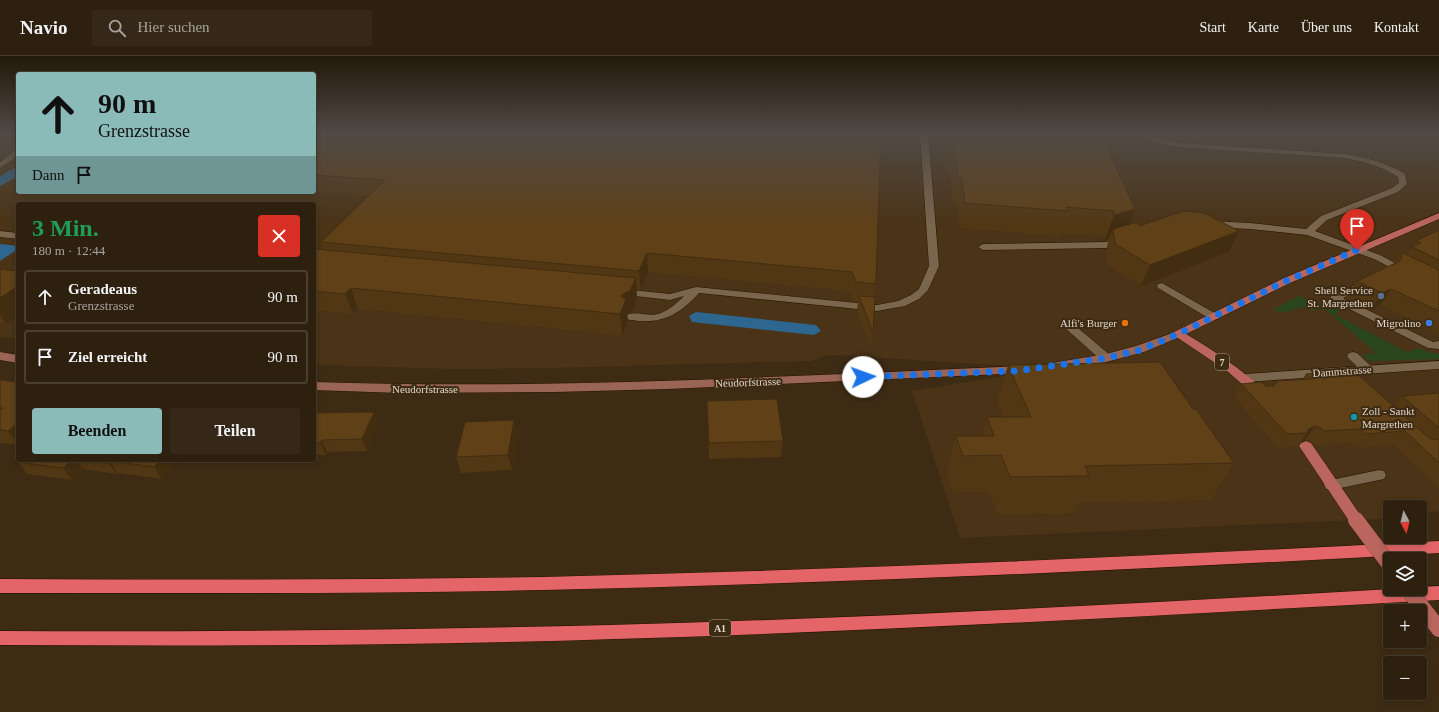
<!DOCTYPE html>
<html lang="de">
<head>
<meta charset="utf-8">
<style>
  body { margin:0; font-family:"Times New Roman",serif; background:#362818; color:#f1f3f6; height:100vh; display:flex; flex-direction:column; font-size:15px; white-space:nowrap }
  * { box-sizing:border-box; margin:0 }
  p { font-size:13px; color:#a7a39e }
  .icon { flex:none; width:22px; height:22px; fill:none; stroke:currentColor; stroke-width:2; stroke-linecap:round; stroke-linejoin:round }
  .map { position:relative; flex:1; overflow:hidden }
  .side { position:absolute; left:16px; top:146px; width:300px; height:260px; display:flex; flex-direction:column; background:#2e200f; border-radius:4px; box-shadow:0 2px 6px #0003,0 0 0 1px #493e2f }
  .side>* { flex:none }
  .guide { position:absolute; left:16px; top:16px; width:300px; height:122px; border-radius:4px; box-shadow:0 2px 6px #0003,0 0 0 1px #493e2f; background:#8bbbb9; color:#111; overflow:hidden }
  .needle { width:26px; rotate:173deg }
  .buttons { position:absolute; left:1383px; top:444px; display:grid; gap:8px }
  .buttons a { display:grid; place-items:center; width:44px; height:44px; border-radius:4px; background:#2e200f; box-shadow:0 2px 6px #0003,0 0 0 1px #493e2f; font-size:20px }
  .pin { position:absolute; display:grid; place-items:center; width:34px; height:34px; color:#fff; margin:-41px -17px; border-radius:50% 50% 50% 0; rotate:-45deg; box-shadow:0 0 4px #0007 }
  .pin .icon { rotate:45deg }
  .me { position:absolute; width:44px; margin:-22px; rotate:87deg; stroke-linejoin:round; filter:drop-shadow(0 0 3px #0008) }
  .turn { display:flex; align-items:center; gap:14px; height:84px; padding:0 16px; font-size:18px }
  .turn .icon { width:52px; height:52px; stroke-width:2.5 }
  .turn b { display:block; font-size:28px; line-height:34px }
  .then { display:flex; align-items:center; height:38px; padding:0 16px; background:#0003; gap:8px; font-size:15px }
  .round { display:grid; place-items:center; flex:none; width:42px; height:42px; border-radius:4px; background:#362818 }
  .overview { display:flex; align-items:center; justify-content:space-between; height:68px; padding:0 16px }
  h1 { font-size:24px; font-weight:700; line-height:30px; color:#1e9e55 }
  .button { display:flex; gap:8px; margin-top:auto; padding:8px 16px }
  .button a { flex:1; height:46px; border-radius:4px; background:#8bbbb9; color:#111; font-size:16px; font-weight:700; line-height:46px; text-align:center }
  .button a+a { background:#362818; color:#f1f3f6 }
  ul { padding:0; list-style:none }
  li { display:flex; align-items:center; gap:12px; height:54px; margin:0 8px 6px; padding:0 8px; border:2px solid #493e2f; border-radius:4px }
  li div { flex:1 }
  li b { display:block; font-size:15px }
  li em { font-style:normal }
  header { display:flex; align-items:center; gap:24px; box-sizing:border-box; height:56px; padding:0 20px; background:#2e200f; border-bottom:1px solid #493e2f }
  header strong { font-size:19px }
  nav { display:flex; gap:22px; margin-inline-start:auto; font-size:14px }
  .search { width:280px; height:36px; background:#362818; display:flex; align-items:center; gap:10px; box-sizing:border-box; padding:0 14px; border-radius:4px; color:#a7a39e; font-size:15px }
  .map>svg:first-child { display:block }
  .built { fill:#4a3316 }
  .green { fill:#29461e }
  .water { fill:#2d6790 }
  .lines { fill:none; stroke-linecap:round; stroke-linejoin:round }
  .service-casing { stroke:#241300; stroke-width:1 }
  .minor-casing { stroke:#241300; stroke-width:1 }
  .secondary-casing { stroke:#241300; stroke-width:1 }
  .primary-casing { stroke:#241300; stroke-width:1 }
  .motorway-casing { stroke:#241300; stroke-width:1 }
  .service { fill:#7a654d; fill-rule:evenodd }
  .minor { fill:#7a654d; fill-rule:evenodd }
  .secondary { fill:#9a6555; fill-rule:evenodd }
  .primary { fill:#ba655d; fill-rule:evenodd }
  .motorway { fill:#e46567; fill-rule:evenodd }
  .rail { stroke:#968776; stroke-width:2 }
  .primary-bridge-casing { stroke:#241300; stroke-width:16; stroke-linecap:butt }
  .primary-bridge { stroke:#ba655d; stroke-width:16 }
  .wall { fill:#523714 }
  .shaded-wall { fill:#422d10 }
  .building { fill:#5f4017; stroke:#422d10 }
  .route { stroke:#1a73e8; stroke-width:7; stroke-dasharray:0 12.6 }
  .service-dot { fill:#5c6f8a; stroke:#3d2b14; stroke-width:1.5 }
  .food-dot { fill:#e8710a; stroke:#3d2b14; stroke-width:1.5 }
  .shop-dot { fill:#3f7fe0; stroke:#3d2b14; stroke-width:1.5 }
  .culture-dot { fill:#0f9aa8; stroke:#3d2b14; stroke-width:1.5 }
  .labels { text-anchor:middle; stroke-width:4; stroke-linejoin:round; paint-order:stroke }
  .shield { fill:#3d2b14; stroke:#b0a292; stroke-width:1 }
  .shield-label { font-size:10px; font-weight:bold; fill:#e1d5c8 }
  .poi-label { font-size:11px; fill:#e1d5c8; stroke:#3d2b14; text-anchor:end }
  .street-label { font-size:11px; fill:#e1d5c8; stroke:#3d2b14 }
</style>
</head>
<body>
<header>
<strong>Navio</strong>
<div class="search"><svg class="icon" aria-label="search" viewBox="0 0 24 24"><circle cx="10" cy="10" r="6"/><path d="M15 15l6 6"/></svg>Hier suchen</div>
<nav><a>Start</a><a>Karte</a><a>Über uns</a><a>Kontakt</a></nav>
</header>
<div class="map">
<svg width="1439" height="656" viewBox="0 0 1439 656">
  <rect width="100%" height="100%" fill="#3d2b14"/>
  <!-- built -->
  <path class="built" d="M0 77H18V136H314V77H1439V455L1420 458V451H1390V462L1378 463 960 482 912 335 1052 312H1042L835 299 825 300 811 305 551 312 452 313 314 309V148H18V283L0 281Z"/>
  <!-- green -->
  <path class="green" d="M1299 240 1317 249 1325 247 1340 255 1334 258 1407 296 1420 292 1431 297H1439V303L1370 305 1362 299 1376 297 1325 253 1310 254 1308 251 1292 252 1294 255 1277 256 1274 253Z"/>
  <!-- water -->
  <path class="water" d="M18 110V120L0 130V120Z
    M0 188 18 190V193L0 205Z
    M696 256 816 269 821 275 814 279 692 266 689 260Z"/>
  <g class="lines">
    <defs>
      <path id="service" d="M920 77H928L939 210 928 234 919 243 905 250 877 255 699 237C682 256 665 267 639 265 634 264 628 265 625 261 631 253 648 261 658 258 668 255 676 248 684 240L670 244 618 238 617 236 618 234 622 233 670 238 696 231 877 249 898 245 911 239 919 233 929 210Z
        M1133 77H1143L1178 87 1345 98C1367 102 1386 106 1405 118L1407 128 1398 136 1327 164 1315 175 1380 199 1412 216 1411 218H1403L1374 203 1307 179 1250 173 1210 171 1205 168 1210 165 1250 167 1306 173 1321 160 1392 132 1399 127 1398 121C1382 110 1364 106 1345 102L1178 91 1153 86Z
        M15 94H18V100L0 112V106Z
        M0 175 18 177V183L0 181Z
        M1124 181 1129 184 1127 186 1106 192 983 194 978 191 983 188 1106 186Z
        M1366 224 1370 225 1371 227 1370 229 1343 242 1433 286 1439 285V293L1428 292 1331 244 1330 242 1331 240Z
        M1162 227 1218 259 1219 261 1218 263H1210L1158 232 1157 230 1158 228Z
        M1068 266 1072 267 1110 299 1112 302 1110 305H1102L1064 271 1063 269 1064 267Z
        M1353 296 1357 297 1372 311 1374 314 1372 317H1364L1349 303 1347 300 1349 297Z
        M1379 414 1384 415 1386 419 1384 423 1331 434 1326 433 1324 429 1326 425 1331 424Z"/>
      <path id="minor" d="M1439 305V313L1245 326 1241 325 1239 322 1241 319 1245 318Z"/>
      <path id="secondary" d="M1178 275 1182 276 1184 278 1182 280 1144 296 1106 306 1058 314 1054 313 1052 310 1054 307 1058 306 1106 298 1136 290Z
        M0 296 18 299V307L0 304Z
        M1022 310 1026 311 1028 314 1026 317 667 333 555 336 400 337 314 334V326C550 334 786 320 1022 310Z"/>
      <path id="primary" d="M1439 157V163L1290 227 1186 278C1215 295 1241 313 1265 335L1267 338 1265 341H1257L1227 315 1172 278 1174 276 1282 223Z
        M1306 385 1311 387 1361 460 1363 464 1361 468 1356 470 1351 468 1299 390 1301 387Z"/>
      <path id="motorway" d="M1439 485V497C1140 514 842 527 543 534 362 538 181 537 0 537V523C181 524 362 524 543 521 842 514 1140 501 1439 485Z
        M1439 530V544C1164 559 890 575 615 583 410 590 205 590 0 589V575C203 576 406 574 609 569 870 562 1131 548 1392 533H1420V531Z"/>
    </defs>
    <!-- service casing -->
    <use href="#service" class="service-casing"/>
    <!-- minor casing -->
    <use href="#minor" class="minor-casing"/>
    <!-- secondary casing -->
    <use href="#secondary" class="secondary-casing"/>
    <!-- primary casing -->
    <use href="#primary" class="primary-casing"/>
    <!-- motorway casing -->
    <use href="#motorway" class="motorway-casing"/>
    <!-- service -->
    <use href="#service" class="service"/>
    <!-- minor -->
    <use href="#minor" class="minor"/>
    <!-- secondary -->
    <use href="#secondary" class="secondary"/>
    <!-- primary -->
    <use href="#primary" class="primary"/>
    <!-- motorway -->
    <use href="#motorway" class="motorway"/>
    <!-- rail -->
    <path class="rail" d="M876 77 913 79"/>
    <defs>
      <path id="primary-bridge" d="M1356 464 1390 509
        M1408 533 1439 573"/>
    </defs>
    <!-- primary-bridge casing -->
    <use href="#primary-bridge" class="primary-bridge-casing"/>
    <!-- primary-bridge -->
    <use href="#primary-bridge" class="primary-bridge"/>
  </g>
  <!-- wall -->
  <path class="wall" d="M314 77H881L876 228 874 241 873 276 871 291 857 255 858 246 854 245 850 235 648 216 641 234 636 233 637 242 632 256 627 257 628 265 622 279 358 253 353 258 314 254V193L324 194 321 186 368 140 314 136Z
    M945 77H1112L1114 79 1108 95 1129 168 1139 170 1239 175 1229 196 1141 230 1107 209 1106 194 1109 183 1105 184V180L1060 177 1059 180 960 172 956 145H953Z
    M1354 77H1412L1410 80Z
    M1439 174V277L1380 249 1371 254 1346 242 1357 225 1393 208 1401 196 1406 199 1416 185Z
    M0 213 18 215V259L6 268 0 267Z
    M1008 309 1193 353 1234 407 1211 444 1078 447 1073 457 997 458 989 436H953L946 417 956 380H981L987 361H1003L997 345Z
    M1306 318 1394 351 1402 340 1439 337V383L1434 384 1439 383V432L1394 389 1356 392 1351 387 1314 389 1312 386 1305 384 1301 386 1298 390 1278 392 1234 341 1241 328 1266 330H1274L1302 324Z
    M0 324 18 326V389L0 387Z
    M707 345 783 385 781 401 709 403Z
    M374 356 378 368 367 395 327 396 326 399H314V357Z
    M514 364 518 380 512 414 461 417 456 401Z
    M20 404H179L162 423 118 417 117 418 83 413 72 424 27 418 18 406Z"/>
  <!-- shaded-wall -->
  <path class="shaded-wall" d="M1135 153 1126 178 1113 173 1109 183 1105 184 1114 159Z
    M1239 175 1229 196 1141 230 1150 209Z
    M647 197 648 216 641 234 639 215Z
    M636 222 637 242 632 256 627 257 628 265 622 279 620 258 621 240Z
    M18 230V259L6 268 0 259V242Z
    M351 232 358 253 353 258 345 238Z
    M1391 233 1380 249 1371 254 1382 237Z
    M374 356 378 368 367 395 362 383Z
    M514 364 518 380 512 414 508 399Z
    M18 367V388L8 375Z
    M1315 370 1305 384 1301 386 1309 373Z
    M322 384 327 396 326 399 320 387Z
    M71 404H76L83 413 72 424 63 412Z
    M161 404H179L162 423 154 411Z
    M110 405 118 417 117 418 108 407Z"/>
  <!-- building -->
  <path class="building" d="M314 77H881L876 228 856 226 852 216 647 197 639 215 321 186 385 124 314 119Z
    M952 77H1112L1114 79H1101L1135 153 1114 159V155L1066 151 1067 155 965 147 961 121H958Z
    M1184 155 1204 157 1239 175 1150 209 1115 188 1113 173 1137 166 1139 170Z
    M1439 174V204L1412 191 1421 187 1416 185Z
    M314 193 636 222 630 235 625 237 621 240 626 244 620 258 351 232 345 238 314 235Z
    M1401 196 1439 214V255L1391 233 1382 237 1357 225 1400 205 1402 201Z
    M0 213 18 215V230L0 242Z
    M859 240 875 241 873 276Z
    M1160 306 1193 353H1196L1234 407 1085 410 1089 420 1010 421 1001 399 963 400 956 380H994L987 361H1031L1008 309Z
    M1354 315 1428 381 1434 384 1439 383V407L1405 375 1366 378 1361 373 1324 375 1321 372 1315 370 1309 373 1307 377 1287 378 1241 328 1261 326 1266 330H1274L1277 325 1311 323 1306 318Z
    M0 324 18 326V367L8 375 0 374V354L3 352H0Z
    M1439 337V371H1438L1402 340Z
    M777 343 783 385 709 387 707 345Z
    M374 356 362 383 322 384 320 387H314V357Z
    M514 364 508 399 456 401 465 366Z
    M20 404H71L63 412 18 406Z
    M90 404H161L154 411 110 405 108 407Z"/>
  <!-- sky -->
  <linearGradient id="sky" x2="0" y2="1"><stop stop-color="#22180b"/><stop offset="0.46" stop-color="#514a45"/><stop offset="1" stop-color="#514a45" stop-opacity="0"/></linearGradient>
  <rect width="1439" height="169" fill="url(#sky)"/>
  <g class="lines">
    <!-- route -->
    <path class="route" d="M863 321 1017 315 1106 302 1140 294 1178 278 1286 225 1357 194"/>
  </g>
  <!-- markers -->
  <circle class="service-dot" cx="1381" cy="240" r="4"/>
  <circle class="food-dot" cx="1125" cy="267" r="4"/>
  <circle class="shop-dot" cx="1429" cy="267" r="4"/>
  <circle class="culture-dot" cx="1354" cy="361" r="4"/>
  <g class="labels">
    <!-- shield labels -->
    <g class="shield">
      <rect x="1215" y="298" width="14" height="16" rx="3"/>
      <rect x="709" y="564" width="22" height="16" rx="3"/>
    </g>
    <g class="shield-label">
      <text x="1222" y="310">7</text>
      <text x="720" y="576">A1</text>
    </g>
    <!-- poi labels -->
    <g class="poi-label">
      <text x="1373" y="238">Shell Service<tspan x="1373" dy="13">St. Margrethen</tspan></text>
      <text x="1117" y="271">Alfi's Burger</text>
      <text x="1421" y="271">Migrolino</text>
      <text x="1362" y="359" text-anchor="start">Zoll - Sankt<tspan x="1362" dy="13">Margrethen</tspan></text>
    </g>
    <!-- street labels -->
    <g class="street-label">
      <text transform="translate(1342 315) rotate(-4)" y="4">Dammstrasse</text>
      <text transform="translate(748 326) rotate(-2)" y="4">Neudorfstrasse</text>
      <text x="425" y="337">Neudorfstrasse</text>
    </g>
  </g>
</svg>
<div class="buttons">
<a><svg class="needle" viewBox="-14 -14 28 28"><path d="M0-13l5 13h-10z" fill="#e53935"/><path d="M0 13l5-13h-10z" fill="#a7a39e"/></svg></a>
<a><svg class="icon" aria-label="layers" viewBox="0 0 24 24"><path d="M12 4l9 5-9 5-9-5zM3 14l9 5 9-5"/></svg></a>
<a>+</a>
<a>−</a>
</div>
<div class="pin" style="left:1357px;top:194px;background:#d93025"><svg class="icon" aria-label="arrive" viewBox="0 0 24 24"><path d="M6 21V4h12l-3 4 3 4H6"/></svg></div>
<svg class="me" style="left:863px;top:321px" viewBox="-20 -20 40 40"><circle r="19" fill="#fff"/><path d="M0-13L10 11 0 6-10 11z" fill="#1a73e8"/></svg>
<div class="guide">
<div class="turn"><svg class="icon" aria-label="ahead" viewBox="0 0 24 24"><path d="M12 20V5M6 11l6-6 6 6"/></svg><div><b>90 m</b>Grenzstrasse</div></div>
<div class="then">Dann<svg class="icon" aria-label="arrive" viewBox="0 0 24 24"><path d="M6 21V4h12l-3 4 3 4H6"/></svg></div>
</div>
<section class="side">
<div class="overview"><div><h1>3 Min.</h1><p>180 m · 12:44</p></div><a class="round" style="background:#d93025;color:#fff"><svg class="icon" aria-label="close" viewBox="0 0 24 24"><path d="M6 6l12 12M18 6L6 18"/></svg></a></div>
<ul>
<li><svg class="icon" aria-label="ahead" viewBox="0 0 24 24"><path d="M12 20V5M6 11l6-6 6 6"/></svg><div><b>Geradeaus</b><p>Grenzstrasse</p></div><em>90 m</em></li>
<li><svg class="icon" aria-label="arrive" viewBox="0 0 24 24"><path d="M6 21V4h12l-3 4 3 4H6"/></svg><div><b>Ziel erreicht</b></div><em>90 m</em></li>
</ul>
<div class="button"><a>Beenden</a><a>Teilen</a></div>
</section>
</div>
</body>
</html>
